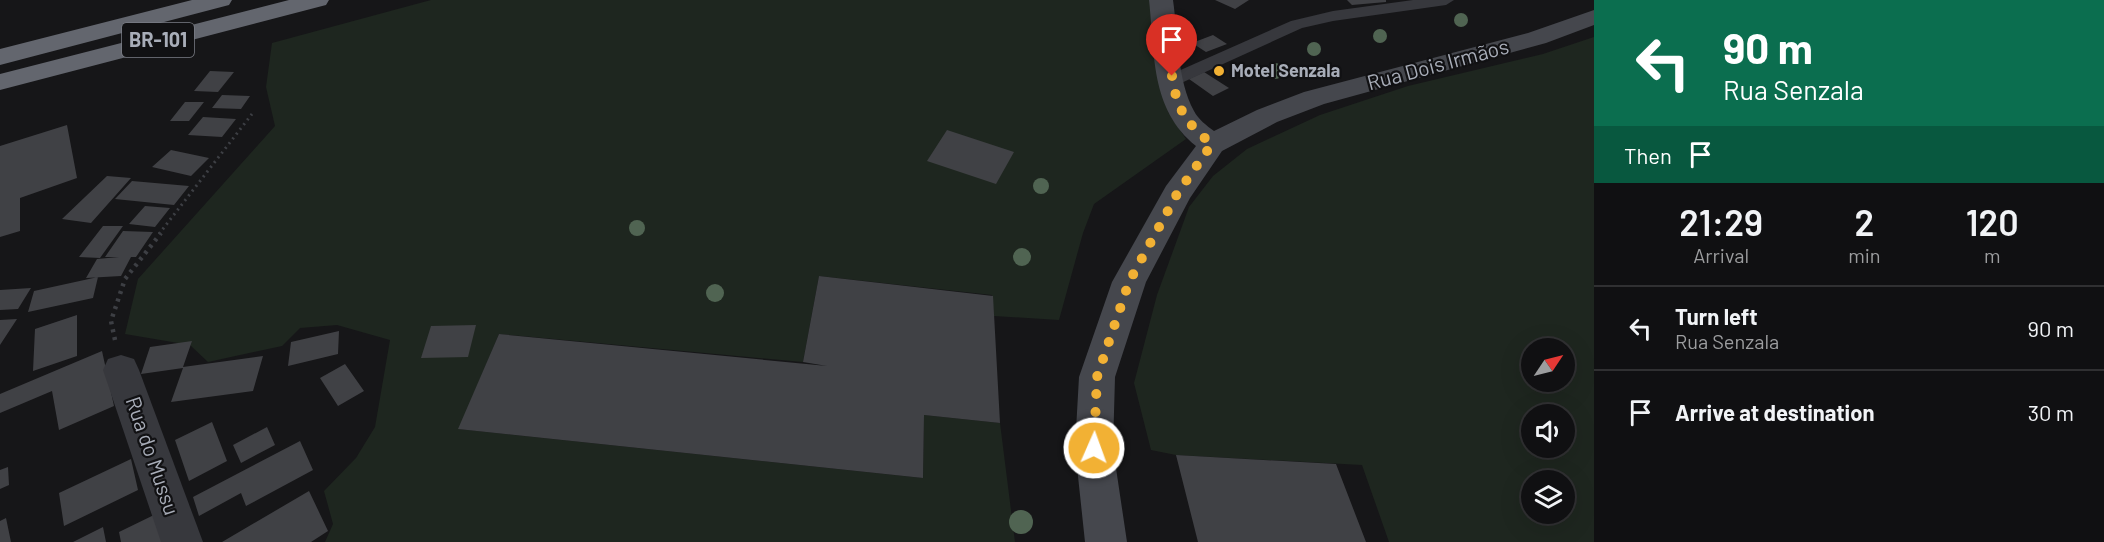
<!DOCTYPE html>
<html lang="en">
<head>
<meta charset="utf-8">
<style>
  body { margin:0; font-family:Barlow,sans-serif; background:#19191b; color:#f1f3f6; height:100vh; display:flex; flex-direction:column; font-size:22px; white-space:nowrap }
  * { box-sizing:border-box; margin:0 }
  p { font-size:20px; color:#9c9d9f }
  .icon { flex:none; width:33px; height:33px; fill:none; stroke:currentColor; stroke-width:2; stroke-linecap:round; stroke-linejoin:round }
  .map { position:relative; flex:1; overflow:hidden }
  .panel { display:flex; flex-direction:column; background:#101012; width:510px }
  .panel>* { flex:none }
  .hud { background:#0b6e4f; color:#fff; overflow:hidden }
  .needle { width:39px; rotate:55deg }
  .controls { position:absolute; left:1521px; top:338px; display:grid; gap:12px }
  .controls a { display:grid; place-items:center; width:54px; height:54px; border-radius:50%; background:#101012; box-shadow:0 6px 24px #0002,0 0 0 2px #303032; font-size:30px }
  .pin { position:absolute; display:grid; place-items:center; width:51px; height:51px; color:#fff; margin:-62px -26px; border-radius:50% 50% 50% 0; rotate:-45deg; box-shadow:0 0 6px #0007 }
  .pin .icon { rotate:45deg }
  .me { position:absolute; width:66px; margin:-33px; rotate:2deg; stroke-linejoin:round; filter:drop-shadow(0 0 4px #0008) }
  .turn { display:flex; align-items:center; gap:21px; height:126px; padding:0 30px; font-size:27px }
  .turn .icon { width:78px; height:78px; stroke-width:2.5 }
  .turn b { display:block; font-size:42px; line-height:51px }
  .then { display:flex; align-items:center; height:57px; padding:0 30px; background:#0003; gap:12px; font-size:22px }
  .eta { display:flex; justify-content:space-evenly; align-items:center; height:102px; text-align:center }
  .eta b { font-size:36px; font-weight:600; line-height:42px }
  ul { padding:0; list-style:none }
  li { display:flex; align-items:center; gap:18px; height:84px; padding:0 30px; border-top:2px solid #303032 }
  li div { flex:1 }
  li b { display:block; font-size:22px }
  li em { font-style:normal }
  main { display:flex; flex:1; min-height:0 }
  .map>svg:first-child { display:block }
  .green { fill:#1e261f; fill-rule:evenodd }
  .building { fill:#404145 }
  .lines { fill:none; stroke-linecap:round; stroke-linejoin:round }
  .path-far1 { stroke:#3d3f44; stroke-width:3; stroke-dasharray:2 4; stroke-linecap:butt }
  .path { stroke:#3d3f44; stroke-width:4.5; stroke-dasharray:3 5; stroke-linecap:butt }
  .lane { fill:#37383d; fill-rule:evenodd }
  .street { fill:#37383d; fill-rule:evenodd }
  .secondary { fill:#45474d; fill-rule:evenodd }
  .highway { fill:#63666e; fill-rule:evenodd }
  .tree { fill:#506452 }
  .route { stroke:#f2b134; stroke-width:10; stroke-dasharray:0 18 }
  .poi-dot { fill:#f2b134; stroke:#111113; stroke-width:2 }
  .labels { text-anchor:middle; stroke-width:4.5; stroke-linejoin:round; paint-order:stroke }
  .far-poi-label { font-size:18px; font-weight:bold; fill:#a8adb8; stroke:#111113; text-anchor:start }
  .shield { fill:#111113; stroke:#7b7e86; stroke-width:1.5 }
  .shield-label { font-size:20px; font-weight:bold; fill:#a8adb8 }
  .street-label { font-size:21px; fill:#a8adb8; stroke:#111113 }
</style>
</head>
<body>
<main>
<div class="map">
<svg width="1594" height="542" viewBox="0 0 1594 542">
  <rect width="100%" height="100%" fill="#161618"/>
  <!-- green -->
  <path class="green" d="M431 0H1151L1168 112 1186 139 1094 204 1083 233 1059 320 994 316 992 295 819 276 803 362 499 334 459 429 923 478 924 415 1000 423 1015 542H325L333 524 324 491 356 458 375 427 390 340 337 325 300 328 282 346 208 362 190 345 125 334 138 279 275 126 266 87 272 43Z
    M1594 37V542H1389L1362 465 1176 455 1151 450 1134 383 1157 295 1189 207 1213 176 1247 149 1320 115 1408 86 1543 54ZM1532 348H1564V381H1532ZM1532 414H1564V447H1532ZM1532 480H1564V513H1532Z"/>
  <!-- building -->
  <path class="building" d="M1215 0H1249L1235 9Z
    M1347 0H1386V2L1352 5Z
    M1213 35 1227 44 1206 52 1192 43Z
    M210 71 234 72 218 92 194 91Z
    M1204 72 1229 88 1213 96 1189 79Z
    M222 95 250 96 241 109 212 108Z
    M185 102H204L189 121H170Z
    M203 117 236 119 222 137 188 135Z
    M67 125 77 178 20 198V231L0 237V146Z
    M947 130 1014 152 996 184 927 161Z
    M171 150 209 158 191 176 152 167Z
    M107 176 131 178 91 223 62 219Z
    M132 181 189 186 174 205 115 199Z
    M145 206 170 208 155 227 129 224Z
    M103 226H123L100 258 79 257Z
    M123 231 153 232 136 257H131L121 276 86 278 97 259 119 257H105Z
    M819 276 993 296 1000 423 924 415 923 478 458 429 499 334 827 366 803 362Z
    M98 277 93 298 28 312 34 291Z
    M31 288 18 309 0 310V290Z
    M77 315V356L33 371 35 329Z
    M17 319 0 345V320Z
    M476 325 468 357 421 358 431 326Z
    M339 331 338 354 288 366 291 342Z
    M192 341 183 367 263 356 253 391 171 402 183 368 141 374 150 347Z
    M102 351 114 406 59 430 52 391 0 413V394Z
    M345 364 364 391 338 406 320 378Z
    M212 422 227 461 189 481 175 440Z
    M267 427 275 445 241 463 233 445Z
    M300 441 313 470 246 506 241 493 199 516 193 497Z
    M1176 455 1336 464 1366 542H1198Z
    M131 459 138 490 64 526 59 493Z
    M8 467 9 485 0 489V470Z
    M309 491 328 531 311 542H222Z
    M156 514 164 542H121L119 532Z
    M6 518 11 542H0V521Z
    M103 527 106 542H73Z"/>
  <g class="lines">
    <!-- path-far1 -->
    <path class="path-far1" d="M159 234 252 114"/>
    <!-- path -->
    <path class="path" d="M115 340 111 321 125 279 161 233"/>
    <!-- lane -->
    <path class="lane" d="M1413 0H1454L1446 5 1333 21 1302 28 1179 84H1167L1165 80 1167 76 1291 21 1333 11Z"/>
    <!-- street -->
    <path class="street" d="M121 355 134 359 139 370 203 542H161L103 370 108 359Z"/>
    <!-- secondary -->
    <path class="secondary" d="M1149 0H1173C1178 35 1177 80 1194 111 1198 119 1207 126 1214 131L1257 110 1304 92 1528 33 1594 10V25L1546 43 1324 104 1277 122 1222 151 1190 198 1146 282 1115 377 1113 448 1127 542H1085L1075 448 1079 377 1112 282 1166 186 1196 146C1150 109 1155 54 1149 0Z"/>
    <!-- highway -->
    <path class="highway" d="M192 0H232L229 5 0 65V49Z
      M289 0H329L326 5 0 90V74Z"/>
  </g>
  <!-- trees -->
  <g class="tree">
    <circle cx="1461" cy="20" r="7"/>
    <circle cx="1380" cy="36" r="7"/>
    <circle cx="1314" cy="49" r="7"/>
    <circle cx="1275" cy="71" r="8"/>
    <circle cx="1041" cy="186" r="8"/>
    <circle cx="637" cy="228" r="8"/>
    <circle cx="1022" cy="257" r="9"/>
    <circle cx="715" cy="293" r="9"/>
    <circle cx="1021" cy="522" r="12"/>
  </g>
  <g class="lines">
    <!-- route -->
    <path class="route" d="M1094 448 1097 377 1129 282 1177 194 1212 144C1186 123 1177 110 1172 76"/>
  </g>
  <!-- markers -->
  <circle class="poi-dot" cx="1219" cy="71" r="6"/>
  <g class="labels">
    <!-- far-poi labels -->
    <g class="far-poi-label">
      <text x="1231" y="77">Motel Senzala</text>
    </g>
    <!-- shield labels -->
    <rect class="shield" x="122" y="23" width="72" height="34" rx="4.5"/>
    <g class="shield-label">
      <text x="158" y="47">BR-101</text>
    </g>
    <!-- street labels -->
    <g class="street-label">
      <text transform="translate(1438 65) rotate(-15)" y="7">Rua Dois Irmãos</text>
      <text transform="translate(152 456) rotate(71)" y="7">Rua do Mussu</text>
    </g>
  </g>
</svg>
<div class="controls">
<a><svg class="needle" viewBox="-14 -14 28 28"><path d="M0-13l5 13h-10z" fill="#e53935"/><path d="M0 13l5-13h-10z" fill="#9c9d9f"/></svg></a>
<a><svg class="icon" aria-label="sound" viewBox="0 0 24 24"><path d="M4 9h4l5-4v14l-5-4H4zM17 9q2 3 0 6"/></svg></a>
<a><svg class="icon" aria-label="layers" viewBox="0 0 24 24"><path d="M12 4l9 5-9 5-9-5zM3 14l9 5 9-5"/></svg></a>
</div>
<div class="pin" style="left:1172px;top:76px;background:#d93025"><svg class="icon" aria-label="arrive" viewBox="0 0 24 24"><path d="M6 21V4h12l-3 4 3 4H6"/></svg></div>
<svg class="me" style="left:1094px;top:448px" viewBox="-20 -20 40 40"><circle r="17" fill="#f2b134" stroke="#fff" stroke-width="3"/><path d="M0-11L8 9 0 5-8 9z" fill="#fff"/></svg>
</div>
<section class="panel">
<div class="hud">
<div class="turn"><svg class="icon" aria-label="left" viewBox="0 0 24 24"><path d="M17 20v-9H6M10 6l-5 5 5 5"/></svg><div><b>90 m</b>Rua Senzala</div></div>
<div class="then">Then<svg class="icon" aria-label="arrive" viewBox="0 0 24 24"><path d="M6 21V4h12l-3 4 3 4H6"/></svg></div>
</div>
<div class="eta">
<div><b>21:29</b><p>Arrival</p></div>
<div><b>2</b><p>min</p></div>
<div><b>120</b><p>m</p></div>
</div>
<ul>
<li><svg class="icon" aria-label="left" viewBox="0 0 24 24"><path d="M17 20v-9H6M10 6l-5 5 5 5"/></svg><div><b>Turn left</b><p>Rua Senzala</p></div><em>90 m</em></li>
<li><svg class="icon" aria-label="arrive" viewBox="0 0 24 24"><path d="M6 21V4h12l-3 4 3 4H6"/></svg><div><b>Arrive at destination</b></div><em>30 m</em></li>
</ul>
</section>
</main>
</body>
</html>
